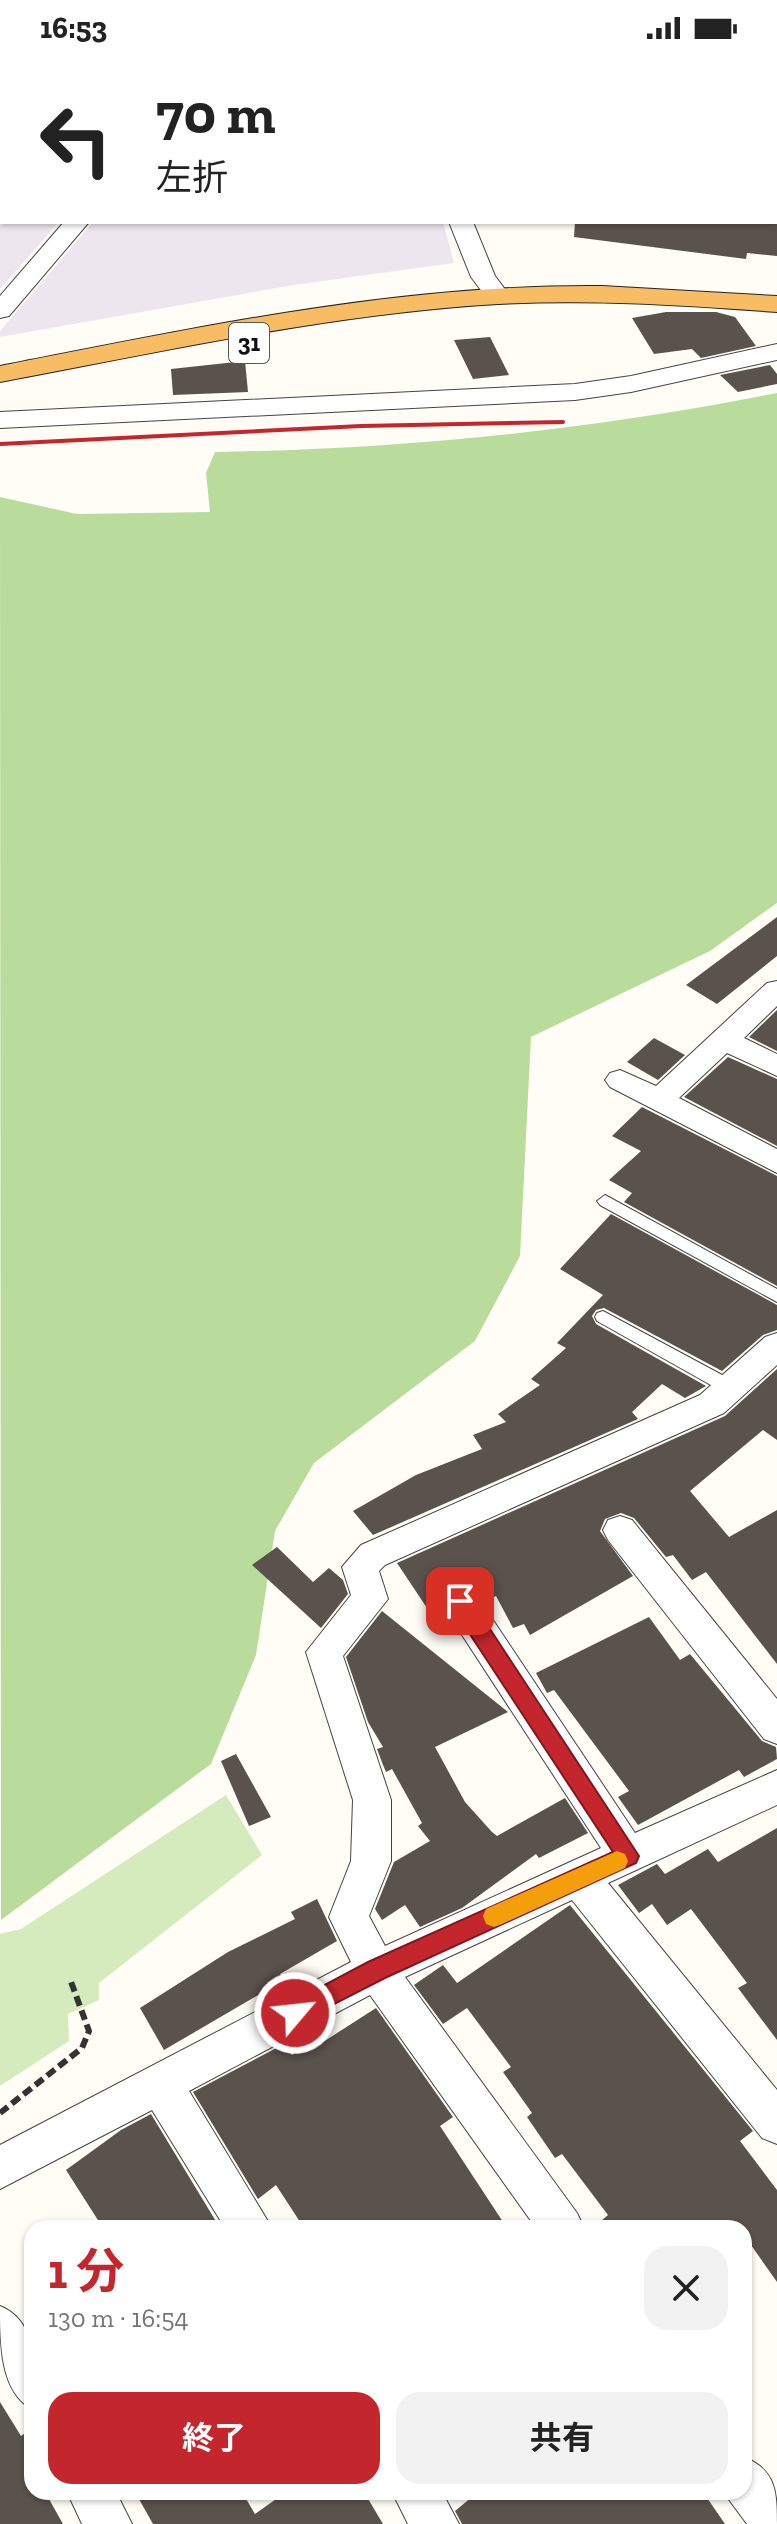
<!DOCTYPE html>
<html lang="ja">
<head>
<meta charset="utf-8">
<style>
  body { margin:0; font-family:"Zilla Slab","Noto Sans JP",serif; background:#f2f2f2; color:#222; height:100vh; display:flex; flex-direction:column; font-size:30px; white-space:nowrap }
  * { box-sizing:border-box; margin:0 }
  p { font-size:26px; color:#767676 }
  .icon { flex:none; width:44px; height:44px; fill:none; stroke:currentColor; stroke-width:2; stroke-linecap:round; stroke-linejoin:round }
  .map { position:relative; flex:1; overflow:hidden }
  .sheet { position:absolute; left:24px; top:2164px; width:728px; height:280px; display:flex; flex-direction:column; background:#fff; border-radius:24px; box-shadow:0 2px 6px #0004 }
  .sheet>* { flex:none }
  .top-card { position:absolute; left:0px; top:0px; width:778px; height:168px; box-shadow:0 2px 6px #0004; background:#fff; color:#222; overflow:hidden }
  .pin { position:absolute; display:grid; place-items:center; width:68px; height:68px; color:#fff; margin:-34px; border-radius:16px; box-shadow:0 4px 12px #0006 }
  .me { position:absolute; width:88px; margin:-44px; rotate:62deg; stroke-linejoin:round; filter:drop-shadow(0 0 6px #0008) }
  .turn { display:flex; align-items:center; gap:28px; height:168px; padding:0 24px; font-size:36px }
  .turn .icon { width:104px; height:104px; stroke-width:2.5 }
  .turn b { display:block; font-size:56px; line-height:68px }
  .round { display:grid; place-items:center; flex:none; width:84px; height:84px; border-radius:24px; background:#f2f2f2 }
  .headline { display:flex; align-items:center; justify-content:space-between; height:136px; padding:0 24px }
  h1 { font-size:48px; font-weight:700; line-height:60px; color:#c4262e }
  .button { display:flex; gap:16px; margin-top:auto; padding:16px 24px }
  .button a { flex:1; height:92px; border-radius:24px; background:#c4262e; color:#fff; font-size:32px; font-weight:700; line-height:92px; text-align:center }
  .button a+a { background:#f2f2f2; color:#222 }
  .status { display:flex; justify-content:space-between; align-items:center; height:56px; padding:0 40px; background:#fff; direction:ltr }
  .status svg { height:22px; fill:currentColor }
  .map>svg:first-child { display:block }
  .industrial { fill:#eee6ef }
  .green { fill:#d5ebbd }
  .forest { fill:#b9dc9c }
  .building { fill:#5a524d }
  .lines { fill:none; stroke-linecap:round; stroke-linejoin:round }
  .service-casing { stroke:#444; stroke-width:2 }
  .minor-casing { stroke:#444; stroke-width:2 }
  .tertiary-casing { stroke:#444; stroke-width:2 }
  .trunk-casing { stroke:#222; stroke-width:2 }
  .path { stroke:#333; stroke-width:6; stroke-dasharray:10 5; stroke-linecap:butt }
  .service { fill:#fff; fill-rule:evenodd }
  .minor { fill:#fff; fill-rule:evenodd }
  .tertiary { fill:#fff; fill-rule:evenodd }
  .trunk { fill:#f7bc64; fill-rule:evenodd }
  .rail { stroke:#c4262e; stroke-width:4 }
  .route { fill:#c4262e; stroke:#7f191e; stroke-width:2 }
  .slow { fill:#f59e0b }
  .labels { text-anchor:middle; stroke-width:8; stroke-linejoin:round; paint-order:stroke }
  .shield { fill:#fff; stroke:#585858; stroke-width:2 }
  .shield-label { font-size:24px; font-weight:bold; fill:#111 }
</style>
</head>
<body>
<div class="status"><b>16:53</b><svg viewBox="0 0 49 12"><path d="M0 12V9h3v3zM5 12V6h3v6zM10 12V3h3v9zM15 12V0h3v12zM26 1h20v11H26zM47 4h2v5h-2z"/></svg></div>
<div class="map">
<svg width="777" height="2468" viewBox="0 0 777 2468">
  <rect width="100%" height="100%" fill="#fffdf5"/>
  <!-- industrial -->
  <path class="industrial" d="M0 0H452L2 2V41Z
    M0 60 2 166H59L0 233Z
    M93 166H443L454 207 294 229 0 281V275Z"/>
  <!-- green -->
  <path class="green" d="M226 1739 262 1799 99 1927V1944L68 1958 69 1985 0 2030V1878L21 1873Z"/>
  <!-- forest -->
  <path class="forest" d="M777 337V847L710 895 531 981 520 1200 475 1285 314 1407 275 1475 256 1599 211 1708 1 1864 0 441 77 458 210 456 206 417 215 396C403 393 593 374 777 337Z"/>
  <!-- building -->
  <path class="building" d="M575 166H777V200L747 197 746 203 574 181Z
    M666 256H716L735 261 756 290 701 302 692 293 654 298 632 262Z
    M490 281 509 319 473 323 454 284Z
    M245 305 248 336 173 339 171 313Z
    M770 309 777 318V328L738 336 720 319Z
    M777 861V900L717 948 686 929Z
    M777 954V995L749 981Z
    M654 982 685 999 658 1024 627 1006Z
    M728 1001 777 1023V1090L684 1041Z
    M642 1051 777 1120V1230L624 1146 632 1137 609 1124 641 1095 612 1080Z
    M611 1158 777 1249V1274L763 1279 722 1315 604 1252 596 1254 592 1260 596 1268 706 1330 685 1342 662 1328 632 1356 638 1363 373 1479 353 1455 416 1419 482 1393 473 1379 506 1366 498 1358 540 1329 531 1323 566 1292 557 1287 603 1239 560 1213Z
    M777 1313V1384L763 1374 690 1435 729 1481 777 1454V1608L706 1516 692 1524 673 1499 666 1501 634 1462 621 1457 605 1463 600 1475 633 1520 530 1579 524 1568 513 1572 496 1540 484 1546 476 1532 461 1527 444 1533 439 1546 447 1562 437 1567 397 1507 725 1360Z
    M277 1491 313 1526 329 1512 343 1524 348 1538 321 1572 252 1509Z
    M382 1555 508 1656 435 1691 465 1746 492 1776 497 1780 565 1742 588 1777 539 1802 536 1798 462 1852 420 1871 405 1849 382 1864 375 1853 394 1806 430 1785 418 1770 422 1767 392 1713 386 1716 383 1709 377 1693 383 1691 368 1666 346 1601Z
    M649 1561 680 1604 690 1598 762 1685 776 1691 777 1703 744 1721 739 1714 638 1769 618 1741 629 1735 554 1634 547 1637 536 1617Z
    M236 1698 271 1761 249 1770 221 1705Z
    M777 1772V1984L738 1932 747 1927 691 1853 667 1869 652 1848 639 1857 618 1829 657 1808 665 1818 708 1793 718 1806Z
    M317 1843 337 1885 280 1918 284 1924 164 1994 140 1952 228 1896 295 1863 291 1856Z
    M570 1849 753 2075 740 2085 777 2134V2226L744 2179V2172H593L608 2159 562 2098 555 2102 527 2061 532 2057 503 2016 511 2011 467 1952 443 1968 414 1929 443 1909 457 1927Z
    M376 1952 453 2061 440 2070 507 2172H304L276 2129 258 2143 193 2036 284 1988 292 1999 316 1982 320 1988Z
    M151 2058 220 2172H103L66 2114 121 2074Z
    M0 2346 21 2380 32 2372V2436H45L63 2468H0Z
    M135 2436H242L255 2458 286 2436H364L383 2468H153Z
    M478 2436H703L725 2468H462L455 2455Z"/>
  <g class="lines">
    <defs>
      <path id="service" d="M605 1139 777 1233V1246L600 1149 597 1145Z
        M603 1255 737 1327 739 1332 737 1337H725L597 1265 595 1261 597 1257Z"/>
      <path id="minor" d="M777 925V950L744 982 777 998V1020L727 997 679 1042 777 1093V1117L610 1031 605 1024 610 1017 620 1014 656 1030 767 927Z
        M777 1277V1309L724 1357 385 1509 379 1515 388 1543 343 1600 391 1744V1805L369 1860 385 1890 601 1792 447 1556 442 1545 447 1534 460 1530 473 1534 635 1777 777 1714V1749L608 1827 777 2034V2088L762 2082 572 1844 405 1921 577 2157 584 2172H536L370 1939 189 2035 272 2172H225L152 2054 0 2133V2089L351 1906 329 1861 351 1805 353 1744 306 1596 351 1539 342 1511 361 1489 700 1339 765 1281Z
        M620 1460 632 1464 777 1643V1688L764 1683 608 1484 603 1474 608 1464Z
        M0 2250C41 2267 32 2315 32 2353 0 2336 0 2287 0 2250Z
        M744 2401C776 2414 777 2436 777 2468H747L727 2441 726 2436H744Z
        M67 2436H116L132 2468H82Z
        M392 2436H442L459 2468H408Z"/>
      <path id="tertiary" d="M0 45H2V58H0Z
        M64 166H89L9 260 0 262V240Z
        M449 166H473L495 220 510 240 507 245H489L471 221Z
        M777 288V304L631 336 575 344 0 372V356L575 328 631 320Z"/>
      <path id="trunk" d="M602 230 777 240V256C684 249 591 243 498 248 330 258 165 295 0 326V310C200 271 398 228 602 230Z"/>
    </defs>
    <!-- service casing -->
    <use href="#service" class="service-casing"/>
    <!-- minor casing -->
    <use href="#minor" class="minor-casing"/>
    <!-- tertiary casing -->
    <use href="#tertiary" class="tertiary-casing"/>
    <!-- trunk casing -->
    <use href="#trunk" class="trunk-casing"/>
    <!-- path -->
    <path class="path" d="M0 2057 82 1992 89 1975 70 1923"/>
    <!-- service -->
    <use href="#service" class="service"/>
    <!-- minor -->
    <use href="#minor" class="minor"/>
    <!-- tertiary -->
    <use href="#tertiary" class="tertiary"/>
    <!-- trunk -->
    <use href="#trunk" class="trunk"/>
    <!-- rail -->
    <path class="rail" d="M0 388 361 370 563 366"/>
  </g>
  <!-- route -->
  <path class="route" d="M460 1536 467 1538 639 1800 636 1807 385 1922 295 1968 287 1965 284 1957 287 1949 368 1906 613 1796 452 1551 449 1545 452 1538Z"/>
  <!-- slow -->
  <path class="slow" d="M617 1795 625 1798 628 1805 625 1812 502 1868 494 1871 486 1868 483 1860 486 1853Z"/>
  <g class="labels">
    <!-- shield labels -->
    <rect class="shield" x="229" y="267" width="40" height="40" rx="6"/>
    <g class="shield-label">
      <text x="249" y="295">31</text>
    </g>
  </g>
</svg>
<div class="pin" style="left:460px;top:1545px;background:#d93025"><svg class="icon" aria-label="arrive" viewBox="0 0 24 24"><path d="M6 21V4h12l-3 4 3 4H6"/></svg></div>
<svg class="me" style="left:295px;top:1957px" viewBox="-20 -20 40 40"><circle r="17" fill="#c4262e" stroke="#fff" stroke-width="3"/><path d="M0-11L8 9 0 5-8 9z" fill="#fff"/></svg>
<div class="top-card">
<div class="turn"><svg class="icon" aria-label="left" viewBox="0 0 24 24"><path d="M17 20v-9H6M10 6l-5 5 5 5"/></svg><div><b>70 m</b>左折</div></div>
</div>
<section class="sheet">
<div class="headline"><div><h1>1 分</h1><p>130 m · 16:54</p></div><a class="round"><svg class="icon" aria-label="close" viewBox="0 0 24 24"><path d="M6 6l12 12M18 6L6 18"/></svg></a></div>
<div class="button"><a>終了</a><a>共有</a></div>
</section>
</div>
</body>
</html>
